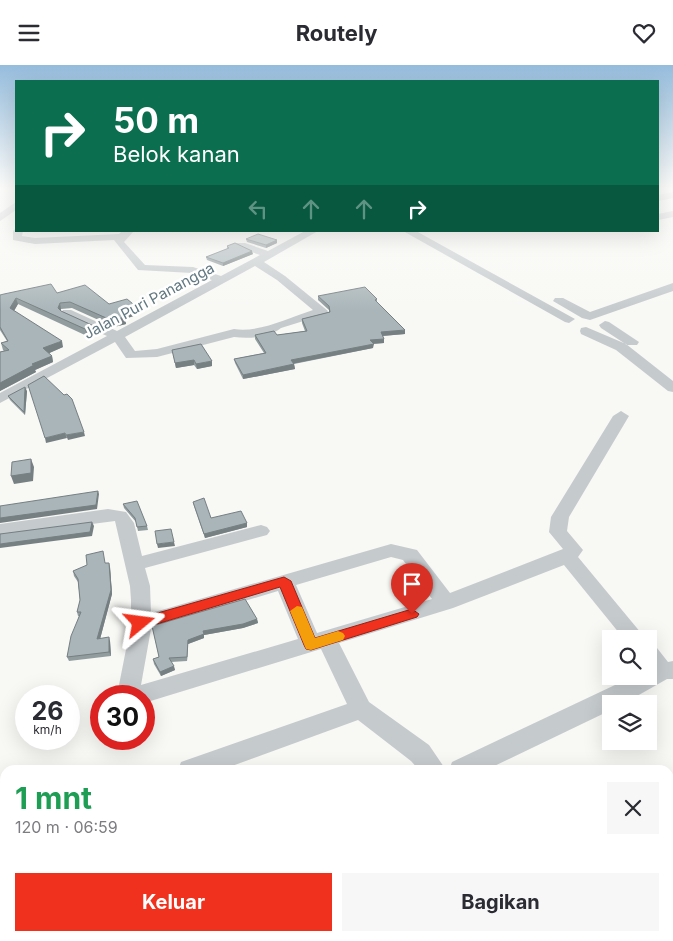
<!DOCTYPE html>
<html lang="id">
<head>
<meta charset="utf-8">
<style>
  body { margin:0; font-family:Inter,sans-serif; background:#f7f7f7; color:#2b2b33; height:100vh; display:flex; flex-direction:column; font-size:19px; white-space:nowrap }
  * { box-sizing:border-box; margin:0 }
  p { font-size:16px; color:#7c7c81 }
  .icon { flex:none; width:28px; height:28px; fill:none; stroke:currentColor; stroke-width:2; stroke-linecap:round; stroke-linejoin:round }
  .map { position:relative; flex:1; overflow:hidden }
  .sheet { position:absolute; left:0px; top:700px; width:674px; height:176px; display:flex; flex-direction:column; background:#fff; border-radius:15px 15px 0 0; box-shadow:0 5px 20px #0002 }
  .sheet>* { flex:none }
  .hud { position:absolute; left:15px; top:15px; width:644px; height:152px; border-radius:0px; box-shadow:0 5px 20px #0002; background:#0b6e4f; color:#fff; overflow:hidden }
  .fabs { position:absolute; left:602px; top:565px; display:grid; gap:10px }
  .fabs a { display:grid; place-items:center; width:55px; height:55px; border-radius:0px; background:#fff; box-shadow:0 5px 20px #0002; font-size:25px }
  .speed { position:absolute; left:15px; top:620px; display:flex; gap:10px; font-size:25px; font-weight:700; text-align:center }
  .speed>* { display:grid; place-content:center; width:65px; height:65px; border-radius:50%; background:#fff; box-shadow:0 5px 20px #0002; line-height:1 }
  .speed small { font-size:12px; font-weight:400 }
  .speed .limit { border:8px solid #d22; background:#fff; color:#111 }
  .pin { position:absolute; display:grid; place-items:center; width:42px; height:42px; color:#fff; margin:-51px -21px; border-radius:50% 50% 50% 0; rotate:-45deg; box-shadow:0 0 5px #0007 }
  .pin .icon { rotate:45deg }
  .me { position:absolute; width:55px; margin:-28px; rotate:74deg; stroke-linejoin:round; filter:drop-shadow(0 0 4px #0008) }
  .turn { display:flex; align-items:center; gap:18px; height:105px; padding:0 15px; font-size:22px }
  .turn .icon { width:65px; height:65px; stroke-width:2.5 }
  .turn b { display:block; font-size:35px; line-height:42px }
  .lanes { display:flex; align-items:center; height:48px; padding:0 15px; background:#0003; justify-content:center; gap:25px; direction:ltr }
  .lanes .off { opacity:.35 }
  .round { display:grid; place-items:center; flex:none; width:52px; height:52px; border-radius:0px; background:#f7f7f7 }
  .summary { display:flex; align-items:center; justify-content:space-between; height:85px; padding:0 15px }
  h1 { font-size:30px; font-weight:700; line-height:38px; color:#1e9e55 }
  .button { display:flex; gap:10px; margin-top:auto; padding:10px 15px }
  .button a { flex:1; height:58px; border-radius:0px; background:#ef311e; color:#fff; font-size:20px; font-weight:700; line-height:58px; text-align:center }
  .button a+a { background:#f7f7f7; color:#2b2b33 }
  header { display:flex; justify-content:space-between; align-items:center; height:65px; padding:0 15px; background:#fff; font-size:22px; font-weight:700 }
  .map>svg:first-child { display:block }
  .lines { fill:none; stroke-linecap:round; stroke-linejoin:round }
  .minor { fill:#c5cacd; fill-rule:evenodd }
  .wall { fill:#919c9f }
  .shaded-wall { fill:#767f82 }
  .building { fill:#a9b5b9; stroke:#767f82 }
  .route { fill:#ef311e; stroke:#9b2014 }
  .slow { fill:#f59e0b }
  .labels { text-anchor:middle; stroke-width:5; stroke-linejoin:round; paint-order:stroke }
  .far-street-label { font-size:15px; fill:#617882; stroke:#fff }
</style>
</head>
<body>
<header><svg class="icon" aria-label="menu" viewBox="0 0 24 24"><path d="M4 6h16M4 12h16M4 18h16"/></svg>Routely<svg class="icon" aria-label="heart" viewBox="0 0 24 24"><path d="M12 20l-8-8c-3-5 5-10 8-4 3-6 11-1 8 4z"/></svg></header>
<div class="map">
<svg width="673" height="876" viewBox="0 0 673 876">
  <rect width="100%" height="100%" fill="#f8f8f5"/>
  <g class="lines">
    <!-- minor -->
    <path class="minor" d="M673 127V133L658 136V130Z
      M16 137V145L0 156V148Z
      M673 146V152L658 155V149Z
      M16 163V166H23L22 171 35 173 119 169 122 166H134L124 177 145 200 193 202 221 211 260 190 237 182V178H245L268 186 305 166H318L264 197 285 211 328 246 326 249 281 263C269 273 249 274 234 272L157 292 126 293 115 277 0 338V328L107 271 63 251 61 248 63 245H71L117 266 212 215 192 208 138 205 114 175 35 179 13 175V166ZM255 201 277 215 313 245C288 253 259 268 234 264L157 284 135 286 125 272Z
      M403 166H416L575 254 569 258 565 257Z
      M673 218V226L590 255 582 253 553 236 555 233H563L590 247Z
      M605 256 609 257 639 277 637 280H627L601 263 599 260Z
      M586 262 626 279 673 316V327L668 326 616 285 581 269 580 266 581 263Z
      M621 346 629 351 569 452 567 466 583 485 578 492 646 574H624L564 500 453 543 339 578 369 637 429 680 446 705H419L411 696 358 655 221 705H178L181 697 347 639 321 584 144 638V631H124L119 620 131 559V535L130 521 115 456 0 471V459L108 444 126 447 134 458 142 491 261 460 267 462 270 466 267 470 145 503 150 521 151 548 391 479 417 485 450 528 563 484 549 467 551 452 613 351ZM391 492 403 495 432 534 317 568 296 520ZM278 526 298 574 141 620 151 564Z
      M649 581 657 583 668 597 673 596V614H667L623 639H611V645L486 705H449L452 697 634 611H649Z
      M673 823V851L669 852V824Z
      M165 871H196L194 876H163Z
      M397 871H440L438 876H395Z
      M543 871H576L574 876H545Z"/>
  </g>
  <!-- wall -->
  <path class="wall" d="M246 174 277 175V178L266 183 247 177Z
    M227 181 253 189 223 201 207 195 206 192 227 184Z
    M57 228 109 239 139 249 125 254 126 259 114 262 72 243 61 244V246L96 268 87 271 18 239 14 246 63 282 49 288 52 291 53 297 35 305 36 307 0 326V287L4 286 3 285 1 278 7 276 0 265V230Z
    M318 231 377 234V237L405 269 383 271 384 274V278L373 279V283L294 299 295 304 243 314 235 298 234 294 264 288 255 274V270H277L305 266 302 258V254L329 247V245L318 235Z
    M172 285 212 301 197 304 194 300 176 303Z
    M27 326 25 350 10 335 8 331Z
    M193 437 211 453 247 458V462L205 473 194 441Z
    M123 439 147 461 148 465 138 466 136 457 124 443Z
    M106 498 110 502 112 529 100 574 110 576 111 591 69 596 67 592 79 551H78L77 547 80 535 78 517 74 511 73 506Z
    M257 554 258 558 243 563 204 570V573L188 579 187 596 171 597 175 605 161 611 154 599 153 594 159 592 152 561Z"/>
  <!-- shaded-wall -->
  <path class="shaded-wall" d="M277 175V178L266 183V180Z
    M252 186 253 189 223 201V198Z
    M16 233 18 239 12 249 10 243Z
    M60 238 61 244 59 249 58 243Z
    M138 243 139 249 125 254 126 259 114 262 113 256 120 248Z
    M94 261 96 268 87 271 85 264Z
    M405 265V269L381 271V267Z
    M384 274V278L370 279V275Z
    M62 276 63 282 45 290 43 283Z
    M374 279 373 283 291 299V295Z
    M52 291 53 297 35 305 36 307 0 326V318L32 299Z
    M194 295V300L176 303 175 298Z
    M212 296V301L197 304 196 299Z
    M294 299 295 304 243 314V310Z
    M25 322 27 326 25 350 24 347Z
    M84 367 85 371 68 375 66 370Z
    M65 368 67 373 46 378 45 373Z
    M31 394 34 402 33 416 14 419 11 411Z
    M98 426 99 429 97 444 0 458V453Z
    M92 457 94 461 92 471 0 483V479Z
    M247 458V462L205 473 204 469Z
    M174 477 175 481 158 483 157 479Z
    M109 498 110 502 112 529 99 578 97 574Z
    M257 554 258 558 243 563 204 570V573L188 579 187 596V592L188 575 203 566Z
    M109 572 110 576 111 591 109 587Z
    M174 601 175 605 161 611 160 607Z"/>
  <!-- building -->
  <path class="building" d="M258 169 277 175 266 180 246 174Z
    M235 178 252 186 223 198 206 192 229 183 227 181Z
    M51 219 57 228 85 220 109 239 127 234 138 243 120 248 124 252 113 256 70 237 60 238 58 243 61 246 94 261 85 264 16 233 10 243 62 276 43 283 52 291 32 299 34 300 0 318V287L9 285 1 278 8 276 0 262V230L4 229Z
    M365 222 377 234 375 235 405 265 381 267 384 274 370 275 374 279 291 295 294 299 243 310 234 294 266 288 255 270 274 266 277 270 307 266 302 254 330 247 329 241 318 231Z
    M201 279 212 296 196 299 194 295 175 298 172 285Z
    M44 311 64 330 67 329 72 334 84 367 66 370 65 368 45 373 28 320Z
    M25 322 24 347 8 331Z
    M31 394V408L11 411 12 397Z
    M98 426 96 440 0 453V441Z
    M204 433 211 453 241 446 247 458 204 469 193 437Z
    M137 436 147 461 137 462 135 453 123 439Z
    M92 457 90 467 0 479V469Z
    M171 464 174 477 157 479 155 466Z
    M103 486 105 498H109L111 525 97 574 109 572V587L67 592 71 571 81 547H77L80 535 78 514 73 506 87 500 86 490Z
    M245 534 257 554 243 559 203 566 204 569 188 575 187 592 169 593 174 601 160 607 153 594 159 592 152 561Z"/>
  <!-- sky -->
  <linearGradient id="sky" x2="0" y2="1"><stop stop-color="#96bddd"/><stop offset="0.5" stop-color="#fcfcfa"/><stop offset="1" stop-color="#fcfcfa" stop-opacity="0"/></linearGradient>
  <rect width="673" height="246" fill="url(#sky)"/>
  <!-- route -->
  <path class="route" d="M284 512 291 516 315 573 412 544 419 549 417 552 311 585 306 584 304 580 280 522 140 564 134 558 140 553Z"/>
  <!-- slow -->
  <path class="slow" d="M297 541 302 542 315 573 338 566 343 568 345 571 343 575 311 585 306 584 290 546Z"/>
  <g class="labels">
    <!-- far-street labels -->
    <g class="far-street-label">
      <text transform="translate(149 236) rotate(-28)" y="5">Jalan Puri Panangga</text>
    </g>
  </g>
</svg>
<div class="fabs">
<a><svg class="icon" aria-label="search" viewBox="0 0 24 24"><circle cx="10" cy="10" r="6"/><path d="M15 15l6 6"/></svg></a>
<a><svg class="icon" aria-label="layers" viewBox="0 0 24 24"><path d="M12 4l9 5-9 5-9-5zM3 14l9 5 9-5"/></svg></a>
</div>
<div class="speed"><div>26<small>km/h</small></div><div class="limit">30</div></div>
<div class="pin" style="left:412px;top:549px;background:#d93025"><svg class="icon" aria-label="arrive" viewBox="0 0 24 24"><path d="M6 21V4h12l-3 4 3 4H6"/></svg></div>
<svg class="me" style="left:140px;top:558px" viewBox="-20 -20 40 40"><path d="M0-17L14 15 0 8-14 15z" fill="#ef311e" stroke="#fff" stroke-width="4"/></svg>
<div class="hud">
<div class="turn"><svg class="icon" aria-label="right" viewBox="0 0 24 24"><path d="M7 20v-9h11M14 6l5 5-5 5"/></svg><div><b>50 m</b>Belok kanan</div></div>
<div class="lanes"><svg class="icon off" aria-label="left" viewBox="0 0 24 24"><path d="M17 20v-9H6M10 6l-5 5 5 5"/></svg><svg class="icon off" aria-label="ahead" viewBox="0 0 24 24"><path d="M12 20V5M6 11l6-6 6 6"/></svg><svg class="icon off" aria-label="ahead" viewBox="0 0 24 24"><path d="M12 20V5M6 11l6-6 6 6"/></svg><svg class="icon" aria-label="right" viewBox="0 0 24 24"><path d="M7 20v-9h11M14 6l5 5-5 5"/></svg></div>
</div>
<section class="sheet">
<div class="summary"><div><h1>1 mnt</h1><p>120 m · 06:59</p></div><a class="round"><svg class="icon" aria-label="close" viewBox="0 0 24 24"><path d="M6 6l12 12M18 6L6 18"/></svg></a></div>
<div class="button"><a>Keluar</a><a>Bagikan</a></div>
</section>
</div>
</body>
</html>
